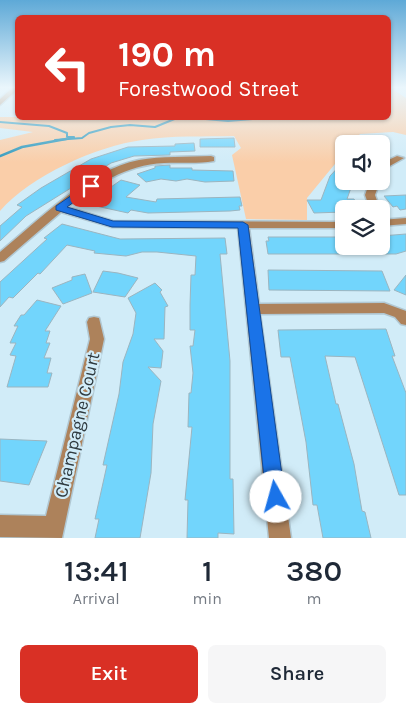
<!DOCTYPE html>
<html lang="en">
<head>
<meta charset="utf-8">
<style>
  body { margin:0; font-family:Karla,sans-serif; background:#f6f6f7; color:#1f2937; height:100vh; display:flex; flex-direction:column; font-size:19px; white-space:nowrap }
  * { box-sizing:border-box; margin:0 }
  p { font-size:16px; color:#747a83 }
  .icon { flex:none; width:28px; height:28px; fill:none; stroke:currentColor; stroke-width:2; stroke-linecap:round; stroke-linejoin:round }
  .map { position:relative; height:538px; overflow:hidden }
  .panel { display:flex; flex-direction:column; background:#fff; flex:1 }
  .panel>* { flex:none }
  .hud { position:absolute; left:15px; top:15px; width:376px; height:105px; border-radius:8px; box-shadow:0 1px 4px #0004; background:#d93025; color:#fff; overflow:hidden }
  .fabs { position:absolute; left:335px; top:135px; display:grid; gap:10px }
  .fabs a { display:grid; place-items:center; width:55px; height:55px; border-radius:8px; background:#fff; box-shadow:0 1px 4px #0004; font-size:25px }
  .pin { position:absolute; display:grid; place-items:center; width:42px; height:42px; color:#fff; margin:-21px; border-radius:10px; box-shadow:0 2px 8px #0006 }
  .me { position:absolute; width:55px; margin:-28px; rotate:353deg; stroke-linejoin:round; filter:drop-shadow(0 0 4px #0008) }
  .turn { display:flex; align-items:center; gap:18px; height:105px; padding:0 20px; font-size:22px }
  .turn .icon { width:65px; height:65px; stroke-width:2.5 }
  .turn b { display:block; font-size:35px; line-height:42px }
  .eta { display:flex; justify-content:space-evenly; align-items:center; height:85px; text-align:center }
  .eta b { font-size:30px; font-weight:600; line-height:35px }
  .button { display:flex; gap:10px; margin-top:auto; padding:10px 20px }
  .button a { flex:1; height:58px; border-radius:8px; background:#d93025; color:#fff; font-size:20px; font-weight:600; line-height:58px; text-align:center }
  .button a+a { background:#f6f6f7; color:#1f2937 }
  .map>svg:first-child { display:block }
  .green { fill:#facea9 }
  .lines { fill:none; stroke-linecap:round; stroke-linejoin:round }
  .stream-far1 { stroke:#2f99bd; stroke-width:2 }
  .stream { stroke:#2f99bd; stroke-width:2.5 }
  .building { fill:#72d5fc; stroke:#9bb5c0 }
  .minor-casing { stroke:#b1c8d3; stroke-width:3 }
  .minor { fill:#ad825b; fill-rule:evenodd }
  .route { fill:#1a73e8; stroke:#114b97 }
  .labels { text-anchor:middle; stroke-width:4.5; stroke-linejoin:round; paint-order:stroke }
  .near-street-label { font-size:18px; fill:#2f3a3f; stroke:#d1ecf8 }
</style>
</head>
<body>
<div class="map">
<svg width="406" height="538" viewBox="0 0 406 538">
  <rect width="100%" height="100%" fill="#d1ecf8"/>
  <!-- green -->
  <path class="green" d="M389 87 406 98V135L393 132 360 134 351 144H344V153L307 198V220L246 219 232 155 241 148 234 136C204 137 172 135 142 140 97 146 30 176 0 211V140L33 132 0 128V117L389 118Z"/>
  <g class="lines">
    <!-- stream-far1 -->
    <path class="stream-far1" d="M194 118 228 121 265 118
      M0 122 49 126 67 133V137H74
      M55 140 82 138 89 133 111 127 130 125 155 127 177 118"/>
    <!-- stream -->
    <path class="stream" d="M0 156 22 147 66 139"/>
  </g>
  <!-- building -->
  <path class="building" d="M234 138 235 147H200V139Z
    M194 143 195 151 170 152V155L134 156 111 163 26 216 0 241V226L22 207 17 205 41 188 91 159 128 147 175 146V144Z
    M344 161V181L353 182 347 199H354L359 208 344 209V212L314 213 307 200H321L330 176Z
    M170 165V168H192V170L233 171 234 181 205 182 187 179 176 181 161 179 146 182 137 174 155 168V166Z
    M121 180 140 185 126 197 156 202 157 199 240 197 242 206H239L240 210 230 211 148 213 131 210 128 213 87 204Z
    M406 195V209L400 210 397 206 393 207 384 196Z
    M62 224 120 239 225 238 227 254H220L230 361V479H233L234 534 218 533V538H187L188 500H185L192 427H188L189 393H191L193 373 190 346H193L195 330H190V305L191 275H195L196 256 157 252H142L126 256 94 253 95 251 67 245 40 274 38 273 13 298 9 297 0 307V282L47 239 44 238Z
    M406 234V251L396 254H268L266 241H269L268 237H344V246H381V236Z
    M268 270 382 271 390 291 269 290Z
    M103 271 118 273 138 278 125 297 93 292Z
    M85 274 92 293 63 304 52 288 72 280V277Z
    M406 275V295L394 290Z
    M155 283 162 290 160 292 168 306 165 307 164 339H154L163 351 161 368 148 367 161 381 153 424 151 473 140 538H95L99 519H95L107 465H103L119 394 123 362 133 334 136 313 128 298Z
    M37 300 61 306 45 331H50L46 343H50L44 358H51L47 373H52L48 387H7L16 356 10 355 16 343H10L18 326H14L21 315H24Z
    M386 329 395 356H392L406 393V495H399L355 357 325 356 336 404H338L354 464 362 511 365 512 371 538H323L317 505H313L306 442 290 357H281L278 330Z
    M0 439 47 441 29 485 0 481Z"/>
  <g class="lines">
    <defs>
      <path id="minor" d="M13 87H18V89L0 105V99Z
        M211 156 214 157V161C198 164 180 162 164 163 126 165 97 184 67 207L113 221 344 222V228H249L259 304 384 303 406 311V325L401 324 395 317 384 313 260 314 291 538H269L238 228 112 227 61 212 4 261 0 262V252C39 220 88 170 139 160 162 156 187 157 211 156Z
        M397 156 404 158 388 167 381 174 382 163Z
        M370 181H380L375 195 380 209H370L365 195Z
        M406 218V224L381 226V220Z
        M94 317 99 318 104 339 62 538 0 537V515L46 516 90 339 87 322 89 318Z"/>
    </defs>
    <!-- minor casing -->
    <use href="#minor" class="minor-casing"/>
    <!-- minor -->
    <use href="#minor" class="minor"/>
  </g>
  <!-- sky -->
  <linearGradient id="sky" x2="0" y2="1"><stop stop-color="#5ea9d7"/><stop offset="0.54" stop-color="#eaf6fc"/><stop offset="1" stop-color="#eaf6fc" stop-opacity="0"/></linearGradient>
  <rect width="406" height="162" fill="url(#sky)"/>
  <!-- route -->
  <path class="route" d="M88 184 96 186 67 207 113 221 243 222 248 225 285 497 282 504 276 506 269 504 266 497 238 228 112 227 56 210V206Z"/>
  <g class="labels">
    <!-- near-street labels -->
    <g class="near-street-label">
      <text transform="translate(77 425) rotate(-77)" y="6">Champagne Court</text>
    </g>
  </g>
</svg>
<div class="fabs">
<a><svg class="icon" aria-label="sound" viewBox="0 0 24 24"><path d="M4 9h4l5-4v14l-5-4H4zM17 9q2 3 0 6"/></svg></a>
<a><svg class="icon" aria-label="layers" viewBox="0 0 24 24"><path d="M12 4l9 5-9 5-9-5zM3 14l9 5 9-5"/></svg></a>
</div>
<div class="pin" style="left:91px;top:186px;background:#d93025"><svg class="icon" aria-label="arrive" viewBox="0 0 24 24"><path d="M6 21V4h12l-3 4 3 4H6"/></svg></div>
<svg class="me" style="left:276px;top:497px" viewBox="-20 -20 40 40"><circle r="19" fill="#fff"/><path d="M0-13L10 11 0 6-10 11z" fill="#1a73e8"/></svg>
<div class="hud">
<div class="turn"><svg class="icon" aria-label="left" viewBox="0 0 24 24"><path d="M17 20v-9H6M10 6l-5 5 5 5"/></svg><div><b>190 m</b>Forestwood Street</div></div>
</div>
</div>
<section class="panel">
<div class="eta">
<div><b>13:41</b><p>Arrival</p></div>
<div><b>1</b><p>min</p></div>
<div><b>380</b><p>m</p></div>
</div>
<div class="button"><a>Exit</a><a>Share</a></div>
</section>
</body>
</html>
